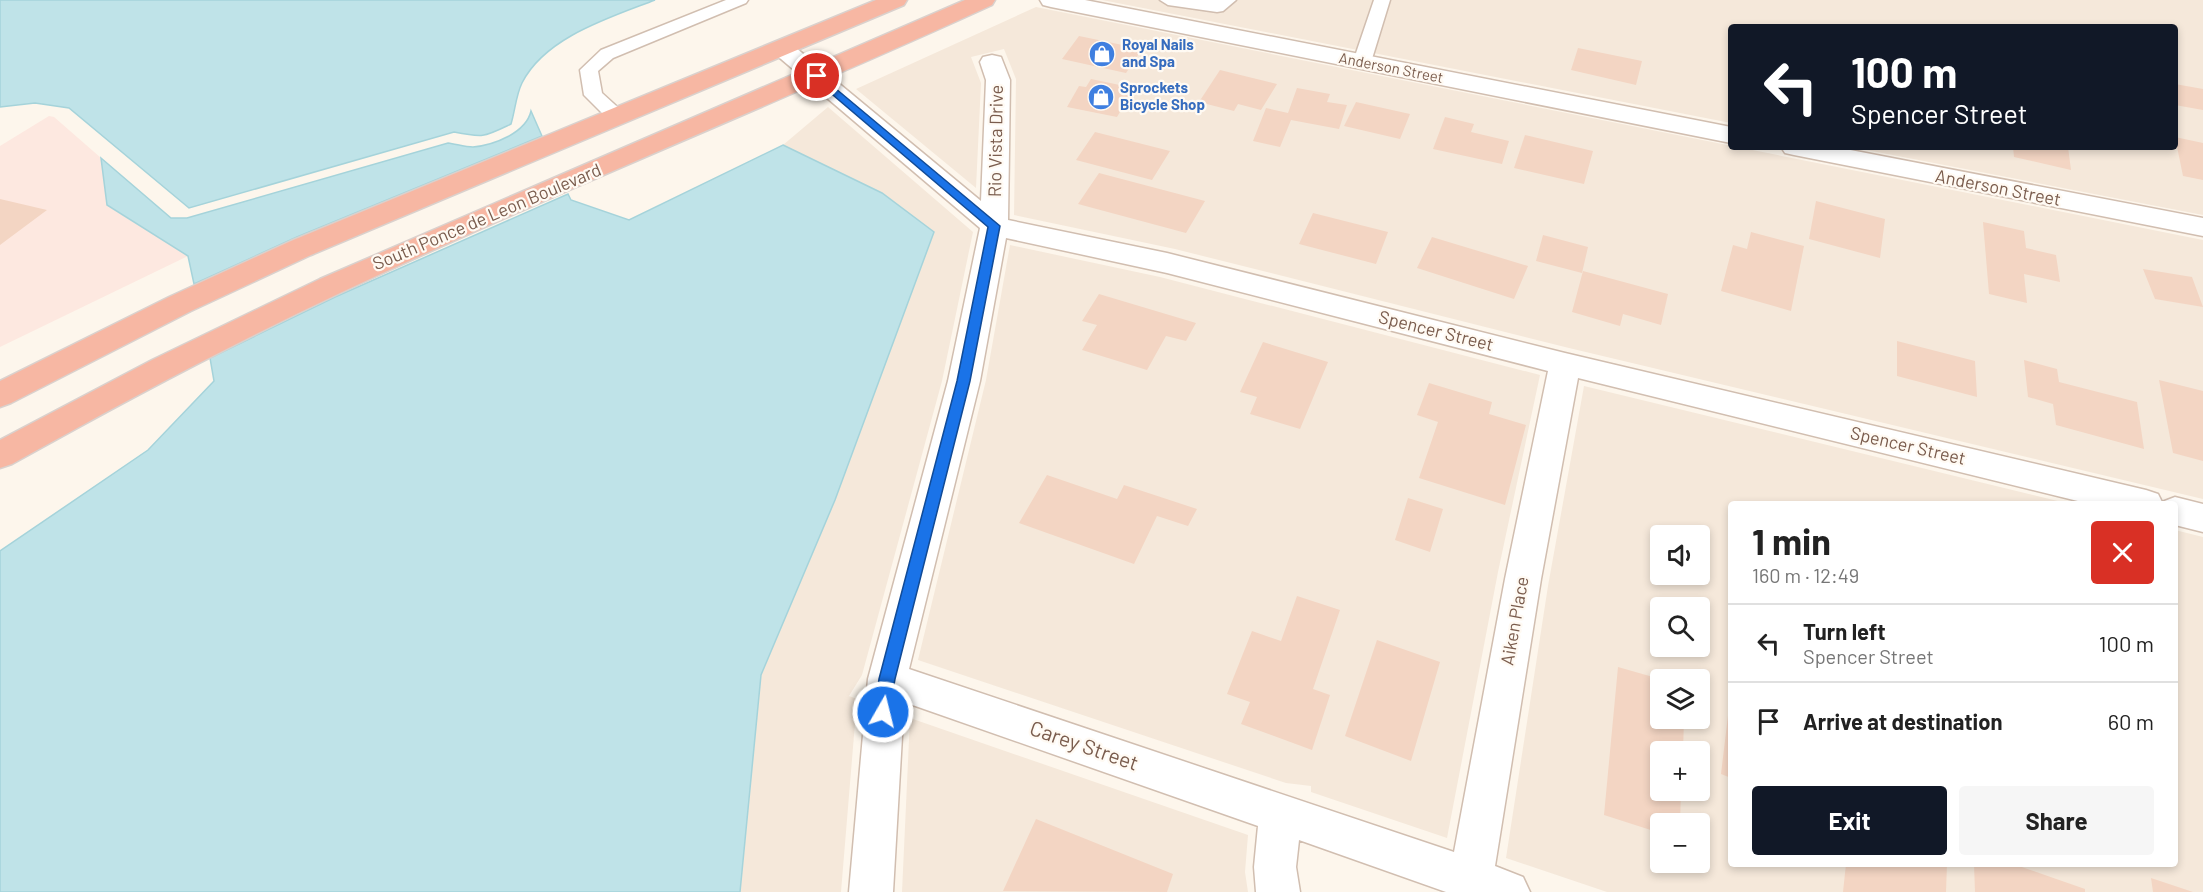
<!DOCTYPE html>
<html lang="en">
<head>
<meta charset="utf-8">
<style>
  body { margin:0; font-family:Barlow,sans-serif; background:#f6f6f6; color:#222; height:100vh; display:flex; flex-direction:column; font-size:22px; white-space:nowrap }
  * { box-sizing:border-box; margin:0 }
  p { font-size:20px; color:#767676 }
  .icon { flex:none; width:33px; height:33px; fill:none; stroke:currentColor; stroke-width:2; stroke-linecap:round; stroke-linejoin:round }
  .map { position:relative; flex:1; overflow:hidden }
  .details { position:absolute; left:1728px; top:501px; width:450px; height:366px; display:flex; flex-direction:column; background:#fff; border-radius:6px; box-shadow:0 3px 9px #0003 }
  .details>* { flex:none }
  .hud { position:absolute; left:1728px; top:24px; width:450px; height:126px; border-radius:6px; box-shadow:0 3px 9px #0003; background:#111827; color:#fff; overflow:hidden }
  .buttons { position:absolute; left:1650px; top:525px; display:grid; gap:12px }
  .buttons a { display:grid; place-items:center; width:60px; height:60px; border-radius:6px; background:#fff; box-shadow:0 3px 9px #0003; font-size:30px }
  .pin { position:absolute; display:grid; place-items:center; width:51px; height:51px; color:#fff; margin:-26px; border:3px solid #fff; border-radius:50%; box-shadow:0 2px 6px #0007 }
  .me { position:absolute; width:66px; margin:-33px; rotate:8deg; stroke-linejoin:round; filter:drop-shadow(0 0 4px #0008) }
  .turn { display:flex; align-items:center; gap:21px; height:126px; padding:0 24px; font-size:27px }
  .turn .icon { width:78px; height:78px; stroke-width:2.5 }
  .turn b { display:block; font-size:42px; line-height:51px }
  .round { display:grid; place-items:center; flex:none; width:63px; height:63px; border-radius:6px; background:#f6f6f6 }
  .head { display:flex; align-items:center; justify-content:space-between; height:102px; padding:0 24px }
  h1 { font-size:36px; font-weight:700; line-height:45px }
  .cta { display:flex; gap:12px; margin-top:auto; padding:12px 24px }
  .cta a { flex:1; height:69px; border-radius:6px; background:#111827; color:#fff; font-size:24px; font-weight:700; line-height:69px; text-align:center }
  .cta a+a { background:#f6f6f6; color:#222 }
  ul { padding:0; list-style:none }
  li { display:flex; align-items:center; gap:18px; height:78px; padding:0 24px; border-top:2px solid #e0e0e0 }
  li div { flex:1 }
  li b { display:block; font-size:22px }
  li em { font-style:normal }
  .map>svg:first-child { display:block }
  .residential { fill:#f5e8da; fill-rule:evenodd }
  .commercial { fill:#fde8e0 }
  .water { fill:#bfe3e8; stroke:#a5d3da; stroke-width:1.5 }
  .building { fill:#f3d5c3 }
  .lines { fill:none; stroke-linecap:round; stroke-linejoin:round }
  .lane-casing { stroke:#d1beb0; stroke-width:3 }
  .street-casing { stroke:#d1beb0; stroke-width:3 }
  .highway-casing { stroke:#dad1cd; stroke-width:3 }
  .lane { fill:#fff; fill-rule:evenodd }
  .street { fill:#fff; fill-rule:evenodd }
  .highway { fill:#f7b7a3; fill-rule:evenodd }
  .route { fill:#1a73e8; stroke:#114b97; stroke-width:1.5 }
  .labels { text-anchor:middle; stroke-width:4.5; stroke-linejoin:round; paint-order:stroke }
  .far-shop-label { font-size:15px; font-weight:bold; fill:#366cbe; stroke:#fffaf3; text-anchor:start }
  .far-street-label { font-size:15px; fill:#7a5c4d; stroke:#fffaf3 }
  .street-label { font-size:18px; fill:#7a5c4d; stroke:#fffaf3 }
  .near-street-label { font-size:21px; fill:#7a5c4d; stroke:#fffaf3 }
</style>
</head>
<body>
<div class="map">
<svg width="2203" height="892" viewBox="0 0 2203 892">
  <rect width="100%" height="100%" fill="#fdf6ec"/>
  <!-- residential -->
  <path class="residential" d="M1102 0H2203V215L1851 147H2175V27H1731V123Z
    M1036 7 2203 240V499L1569 348 1175 249 1014 215 1016 79 1004 49 971 57 981 83 976 188 856 89Z
    M828 107 973 232 942 381 862 675 849 696 857 699 841 892H740L761 675 835 500 934 232 882 193 783 145Z
    M1010 245 1160 277 1540 375 1498 572 1447 838 1311 792V786L1286 783 918 660 986 380Z
    M1584 386 2070 504H1731V864H2175V530L2203 537V892H1607L1506 858 1548 586ZM1660 536H1700V574H1660ZM1660 608H1700V646H1660ZM1660 680H1700V718H1660ZM1660 752H1700V790H1660ZM1660 824H1700V862H1660Z
    M910 718 1248 835 1245 872 1248 892H902Z"/>
  <!-- commercial -->
  <path class="commercial" d="M49 116 54 117 101 158 107 205 188 256 0 347V146Z"/>
  <!-- water -->
  <path class="water" d="M0 0H655C611 17 545 37 522 83 516 95 515 111 511 124 484 137 484 138 454 132L189 208 69 108 35 103 0 107Z
    M531 111 542 136 297 237 194 284 188 256 107 205 101 158 171 218H187L448 143C456 144 465 147 473 147 494 145 526 133 531 111Z
    M783 145 882 193 934 232 835 500 761 675 740 892H0V551L148 450 214 381 210 358 335 297 568 194 571 200 629 220Z"/>
  <!-- building -->
  <path class="building" d="M1079 36 1142 49 1126 73 1062 59Z
    M1578 48 1642 61 1636 85 1571 70Z
    M1220 70 1277 84 1261 110 1238 104 1234 111 1199 102Z
    M1091 79 1134 88 1117 117 1067 107 1079 86 1086 87Z
    M2175 84 2203 89V110L2175 105Z
    M1297 88 1330 94 1327 102 1347 105 1339 129 1291 120 1280 147 1253 141 1266 108 1288 113Z
    M1356 102 1410 114 1400 139 1344 126Z
    M1445 117 1474 124 1471 132 1509 141 1502 164 1433 149Z
    M1095 132 1170 151 1152 180 1076 160Z
    M1525 135 1593 151 1584 184 1514 168Z
    M2175 137 2203 143V180L2183 176Z
    M2013 147H2068L2071 170 2014 157Z
    M1099 173 1205 201 1186 233 1078 204Z
    M0 199 47 210 0 245Z
    M1816 201 1885 219 1880 258 1809 239Z
    M1313 213 1388 232 1376 264 1299 244Z
    M1983 222 2024 231 2026 248 2056 255 2060 282 2024 274 2027 303 1989 294Z
    M1751 232 1804 246 1791 311 1721 291 1733 245 1747 249Z
    M1543 235 1588 247 1582 273 1536 261Z
    M1432 237 1528 266 1514 299 1417 268Z
    M2143 269 2192 277 2203 307 2155 299Z
    M1583 271 1668 294 1661 325 1623 314 1620 326 1572 312Z
    M1099 294 1196 323 1186 341 1166 336 1147 370 1082 350 1097 325 1082 321Z
    M1897 341 1975 361 1977 397 1897 376Z
    M1263 342 1328 362 1300 429 1250 414 1257 397 1240 392Z
    M2024 360 2057 369 2059 382 2137 402 2144 449 2056 425 2053 404 2028 397Z
    M2159 380 2203 391V461L2173 453Z
    M1429 383 1492 402 1489 414 1526 425 1505 505 1419 478 1438 422 1417 415Z
    M1047 475 1117 499 1124 485 1197 509 1188 526 1157 516 1134 564 1019 523Z
    M1408 498 1443 509 1430 552 1395 540Z
    M1297 596 1340 610 1313 689 1330 695 1312 750 1241 724 1250 702 1227 694 1252 631 1281 641Z
    M1377 640 1440 662 1411 761 1345 736Z
    M1618 667 1660 679V718H1684L1683 752H1660V790H1681L1680 824H1660V833L1604 815Z
    M1730 699H1731V778L1721 774Z
    M1036 819 1173 874 1167 892 1003 891Z
    M1846 864H1947L1946 892H1843Z
    M1974 864H2013L2085 889V892H1975Z
    M2151 878 2193 892H2153Z"/>
  <g class="lines">
    <defs>
      <path id="lane" d="M726 0H748L746 3 613 58 598 71 602 93 624 113 626 117 624 121H610L584 95 580 70 601 50Z
        M1160 0H1236L1223 11 1217 12 1168 5Z
        M1374 0H1390L1371 62 1368 66H1356L1353 62Z"/>
      <path id="street" d="M1040 0H1085L1731 127V143L1051 7 1043 5Z
        M782 41 790 43 981 201 986 80 980 62 983 57 992 55 1001 57 1010 80 1008 220 1167 253 1565 353 2146 490 2158 494 2162 502 2175 497 2203 504V532L2175 525V504H2090L1578 378 1541 579 1495 866 1523 877 1530 892H1446L1299 840 1296 867 1300 892H1256L1254 867 1258 826 904 702 893 892H849L868 679 948 381 980 228 774 53 770 48 774 43ZM1006 238 1167 273 1548 371 1505 579 1454 852 909 669 980 381Z
        M1781 147H1835L2203 218V236L1794 155 1785 153Z"/>
      <path id="highway" d="M876 0H907L904 5 311 255 191 311 11 403 0 407V381L169 297 291 241Z
        M965 0H995L992 5C776 104 555 192 340 293 228 346 119 404 12 464L0 468V440L152 360 320 279Z"/>
    </defs>
    <!-- lane casing -->
    <use href="#lane" class="lane-casing"/>
    <!-- street casing -->
    <use href="#street" class="street-casing"/>
    <!-- highway casing -->
    <use href="#highway" class="highway-casing"/>
    <!-- lane -->
    <use href="#lane" class="lane"/>
    <!-- street -->
    <use href="#street" class="street"/>
    <!-- highway -->
    <use href="#highway" class="highway"/>
  </g>
  <!-- route -->
  <path class="route" d="M817 73 1000 226 970 381 895 679 888 717 883 719 877 717 875 712 879 679 957 381 988 227 813 78 812 76Z"/>
  <!-- icons -->
  <defs>
    <symbol id="shop-disc" viewBox="-11 -11 22 22"><circle r="9.5" fill="#3f7fe0" stroke="#fffaf3"/><path d="M-5-2.5h2.3a2.7 3.5 0 0 1 5.4 0H5L5.5 6h-11ZM-1.5-2.5h3a1.5 2.3 0 0 0-3 0Z" fill="#fff"/></symbol>
  </defs>
  <g fill-rule="evenodd">
    <use href="#shop-disc" x="1087" y="39" width="30" height="30"/>
    <use href="#shop-disc" x="1086" y="82" width="30" height="30"/>
  </g>
  <g class="labels">
    <!-- far-shop labels -->
    <g class="far-shop-label">
      <text x="1122" y="50">Royal Nails<tspan x="1122" dy="17">and Spa</tspan></text>
      <text x="1120" y="93">Sprockets<tspan x="1120" dy="17">Bicycle Shop</tspan></text>
    </g>
    <!-- far-street labels -->
    <g class="far-street-label">
      <text transform="translate(1391 68) rotate(11)" y="5">Anderson Street</text>
    </g>
    <!-- street labels -->
    <g class="street-label">
      <text transform="translate(996 141) rotate(-89)" y="6">Rio Vista Drive</text>
      <text transform="translate(1998 188) rotate(11)" y="6">Anderson Street</text>
      <text transform="translate(487 217) rotate(-23)" y="6">South Ponce de Leon Boulevard</text>
      <text transform="translate(1436 331) rotate(14)" y="6">Spencer Street</text>
      <text transform="translate(1908 446) rotate(13)" y="6">Spencer Street</text>
      <text transform="translate(1515 621) rotate(-80)" y="6">Aiken Place</text>
    </g>
    <!-- near-street labels -->
    <g class="near-street-label">
      <text transform="translate(1084 746) rotate(19)" y="7">Carey Street</text>
    </g>
  </g>
</svg>
<div class="buttons">
<a><svg class="icon" aria-label="sound" viewBox="0 0 24 24"><path d="M4 9h4l5-4v14l-5-4H4zM17 9q2 3 0 6"/></svg></a>
<a><svg class="icon" aria-label="search" viewBox="0 0 24 24"><circle cx="10" cy="10" r="6"/><path d="M15 15l6 6"/></svg></a>
<a><svg class="icon" aria-label="layers" viewBox="0 0 24 24"><path d="M12 4l9 5-9 5-9-5zM3 14l9 5 9-5"/></svg></a>
<a>+</a>
<a>−</a>
</div>
<div class="pin" style="left:817px;top:76px;background:#d93025"><svg class="icon" aria-label="arrive" viewBox="0 0 24 24"><path d="M6 21V4h12l-3 4 3 4H6"/></svg></div>
<svg class="me" style="left:883px;top:712px" viewBox="-20 -20 40 40"><circle r="17" fill="#1a73e8" stroke="#fff" stroke-width="3"/><path d="M0-11L8 9 0 5-8 9z" fill="#fff"/></svg>
<div class="hud">
<div class="turn"><svg class="icon" aria-label="left" viewBox="0 0 24 24"><path d="M17 20v-9H6M10 6l-5 5 5 5"/></svg><div><b>100 m</b>Spencer Street</div></div>
</div>
<section class="details">
<div class="head"><div><h1>1 min</h1><p>160 m · 12:49</p></div><a class="round" style="background:#d93025;color:#fff"><svg class="icon" aria-label="close" viewBox="0 0 24 24"><path d="M6 6l12 12M18 6L6 18"/></svg></a></div>
<ul>
<li><svg class="icon" aria-label="left" viewBox="0 0 24 24"><path d="M17 20v-9H6M10 6l-5 5 5 5"/></svg><div><b>Turn left</b><p>Spencer Street</p></div><em>100 m</em></li>
<li><svg class="icon" aria-label="arrive" viewBox="0 0 24 24"><path d="M6 21V4h12l-3 4 3 4H6"/></svg><div><b>Arrive at destination</b></div><em>60 m</em></li>
</ul>
<div class="cta"><a>Exit</a><a>Share</a></div>
</section>
</div>
</body>
</html>
